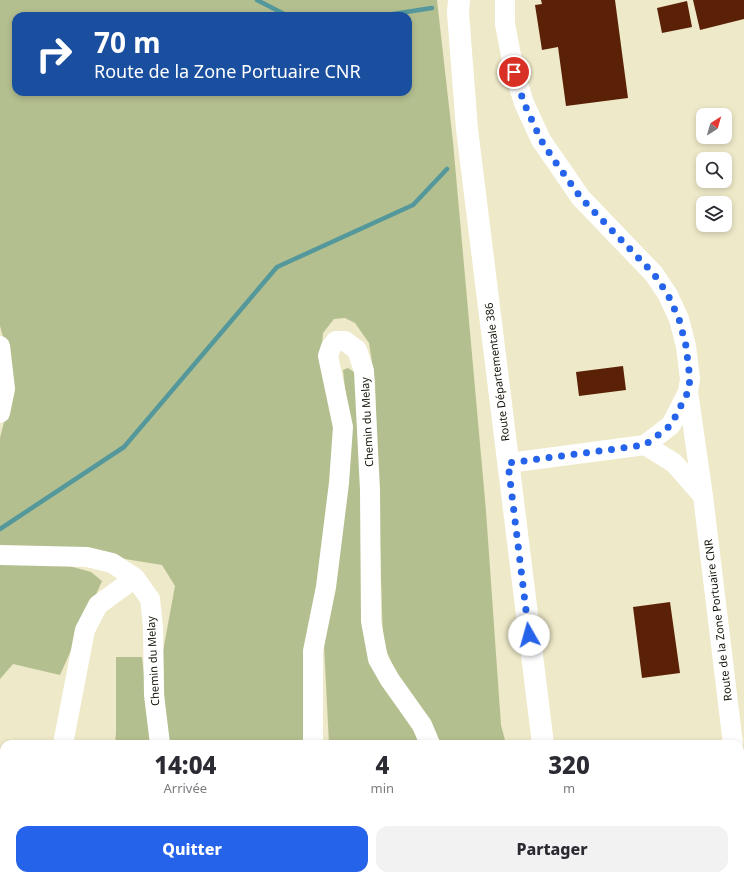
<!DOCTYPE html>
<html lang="fr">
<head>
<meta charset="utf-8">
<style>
  body { margin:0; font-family:"Noto Sans",sans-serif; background:#f2f2f3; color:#2b2b33; height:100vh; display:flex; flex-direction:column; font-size:15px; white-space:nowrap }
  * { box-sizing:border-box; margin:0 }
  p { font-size:13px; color:#7c7c81 }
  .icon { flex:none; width:22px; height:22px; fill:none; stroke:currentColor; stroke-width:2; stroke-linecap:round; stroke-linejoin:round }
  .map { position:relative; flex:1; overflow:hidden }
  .sheet { position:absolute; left:0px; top:740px; width:744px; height:140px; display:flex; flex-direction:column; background:#fff; border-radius:12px 12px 0 0; box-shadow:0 2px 6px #0003 }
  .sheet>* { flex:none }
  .banner { position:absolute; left:12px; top:12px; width:400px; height:84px; border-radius:12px; box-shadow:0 2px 6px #0003; background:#1a4fa0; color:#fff; overflow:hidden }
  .needle { width:26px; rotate:37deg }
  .buttons { position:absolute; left:696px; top:108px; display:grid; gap:8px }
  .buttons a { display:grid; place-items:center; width:36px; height:36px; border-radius:8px; background:#fff; box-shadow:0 2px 6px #0003; font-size:20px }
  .pin { position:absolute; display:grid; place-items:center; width:34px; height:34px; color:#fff; margin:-17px; border:2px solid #fff; border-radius:50%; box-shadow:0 1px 4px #0007 }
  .me { position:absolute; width:44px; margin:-22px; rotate:353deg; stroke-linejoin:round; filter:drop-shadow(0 0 3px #0008) }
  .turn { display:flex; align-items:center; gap:14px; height:84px; padding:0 16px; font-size:18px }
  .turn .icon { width:52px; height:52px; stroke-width:2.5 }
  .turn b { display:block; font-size:28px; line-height:34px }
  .eta { display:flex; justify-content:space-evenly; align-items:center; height:68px; text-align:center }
  .eta b { font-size:24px; font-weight:800; line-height:28px }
  .cta { display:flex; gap:8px; margin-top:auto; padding:8px 16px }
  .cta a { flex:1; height:46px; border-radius:12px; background:#2563eb; color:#fff; font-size:16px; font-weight:800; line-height:46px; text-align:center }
  .cta a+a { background:#f2f2f3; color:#2b2b33 }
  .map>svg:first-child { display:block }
  .green { fill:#b4bf8f; fill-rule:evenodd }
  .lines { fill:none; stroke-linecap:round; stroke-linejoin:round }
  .stream { stroke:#54989b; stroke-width:4.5 }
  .building { fill:#5b2106 }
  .minor { stroke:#fff; stroke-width:20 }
  .major { stroke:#fff; stroke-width:22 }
  .route { stroke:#2563eb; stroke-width:7; stroke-dasharray:0 12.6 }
  .labels { text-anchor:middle; stroke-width:4; stroke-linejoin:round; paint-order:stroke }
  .street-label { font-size:11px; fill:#121005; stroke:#fff }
</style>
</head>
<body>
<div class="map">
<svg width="744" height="880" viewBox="0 0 744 880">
  <rect width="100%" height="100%" fill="#eee9c8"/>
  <!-- green -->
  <path class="green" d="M0 0H437L453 142 486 511 501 725 506 744H439L396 673 383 643 375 382 369 343 355 323 345 318 334 319 323 333 321 359 338 426 308 744H170L165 723 163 651 175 586 162 565 125 559 92 549 0 547V438L5 418 8 355 0 326ZM16 16H408V92H16Z
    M348 368 357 374 374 671 417 736 421 744H329L324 645 351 443 343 370Z
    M0 562 62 564 91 572 102 581 60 675 13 664 0 679Z
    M116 657H142L152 744H115L116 733Z
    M96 876H175V880H95Z
    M194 876H315V880H194Z
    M330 876H477L479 880H330Z
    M497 876H550L551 880H498Z"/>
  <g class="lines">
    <!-- stream -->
    <path class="stream" d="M257 0 288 16
      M380 16 432 8
      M0 529 124 447 277 267 413 205 447 169"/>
  </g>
  <!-- building -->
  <path class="building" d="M541 0H615L628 98 566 106 558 47 542 50 535 5 542 4Z
    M693 0H744V19L700 30Z
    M687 1 692 27 662 33 657 8Z
    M623 366 626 390 579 396 576 372Z
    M670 602 680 673 642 678 633 607Z"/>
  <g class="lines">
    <!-- minor -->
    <path class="minor" d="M505 0V24L514 71 524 103 541 140 581 198 654 274 668 295 679 319 686 346 690 379 688 392 671 425 645 445
      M0 346 5 389 0 413
      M688 392 703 496
      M508 463 645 445 674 463 703 496 733 744
      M0 555 87 557 112 563 135 578 150 599 153 627 154 695 160 744
      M63 744 85 630 98 605 135 578
      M313 744V651L326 587 339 483 343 427 328 356 331 347 336 341H345L357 350 364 371 370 490 371 621 378 659 390 680 422 725 430 744
      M740 805 744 830
      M486 876 487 880
      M37 880 38 876
      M183 880 184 876
      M322 880 323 876"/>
    <!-- major -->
    <path class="major" d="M459 0 458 13 467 129 543 744
      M567 876 568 880"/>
  </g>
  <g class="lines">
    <!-- route -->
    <path class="route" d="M514 72 524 103 541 140 554 160 581 198 654 274 668 295 679 319 686 346 690 379 688 392 671 425 645 445 508 463 529 635"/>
  </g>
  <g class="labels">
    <!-- street labels -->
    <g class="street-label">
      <text transform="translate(497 372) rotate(-97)" y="4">Route Départementale 386</text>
      <text transform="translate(367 422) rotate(-93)" y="4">Chemin du Melay</text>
      <text transform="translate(718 620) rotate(-97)" y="4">Route de la Zone Portuaire CNR</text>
      <text transform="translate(153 661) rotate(-93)" y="4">Chemin du Melay</text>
    </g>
  </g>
</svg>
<div class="buttons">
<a><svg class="needle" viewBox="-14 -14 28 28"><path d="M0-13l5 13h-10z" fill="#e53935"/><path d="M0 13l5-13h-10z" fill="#7c7c81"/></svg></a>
<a><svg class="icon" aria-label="search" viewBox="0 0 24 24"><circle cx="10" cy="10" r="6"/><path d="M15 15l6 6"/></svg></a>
<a><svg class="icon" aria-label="layers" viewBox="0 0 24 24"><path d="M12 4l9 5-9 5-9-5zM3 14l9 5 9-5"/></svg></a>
</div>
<div class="pin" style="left:514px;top:72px;background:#d93025"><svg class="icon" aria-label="arrive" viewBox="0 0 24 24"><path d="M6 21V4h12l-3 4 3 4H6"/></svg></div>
<svg class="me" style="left:529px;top:635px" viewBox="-20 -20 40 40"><circle r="19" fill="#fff"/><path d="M0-13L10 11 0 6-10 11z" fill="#2563eb"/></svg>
<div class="banner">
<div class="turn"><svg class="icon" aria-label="right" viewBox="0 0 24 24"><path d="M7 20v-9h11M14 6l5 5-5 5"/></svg><div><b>70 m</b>Route de la Zone Portuaire CNR</div></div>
</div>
<section class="sheet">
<div class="eta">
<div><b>14:04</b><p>Arrivée</p></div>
<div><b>4</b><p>min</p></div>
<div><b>320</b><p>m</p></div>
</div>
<div class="cta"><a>Quitter</a><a>Partager</a></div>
</section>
</div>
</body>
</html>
